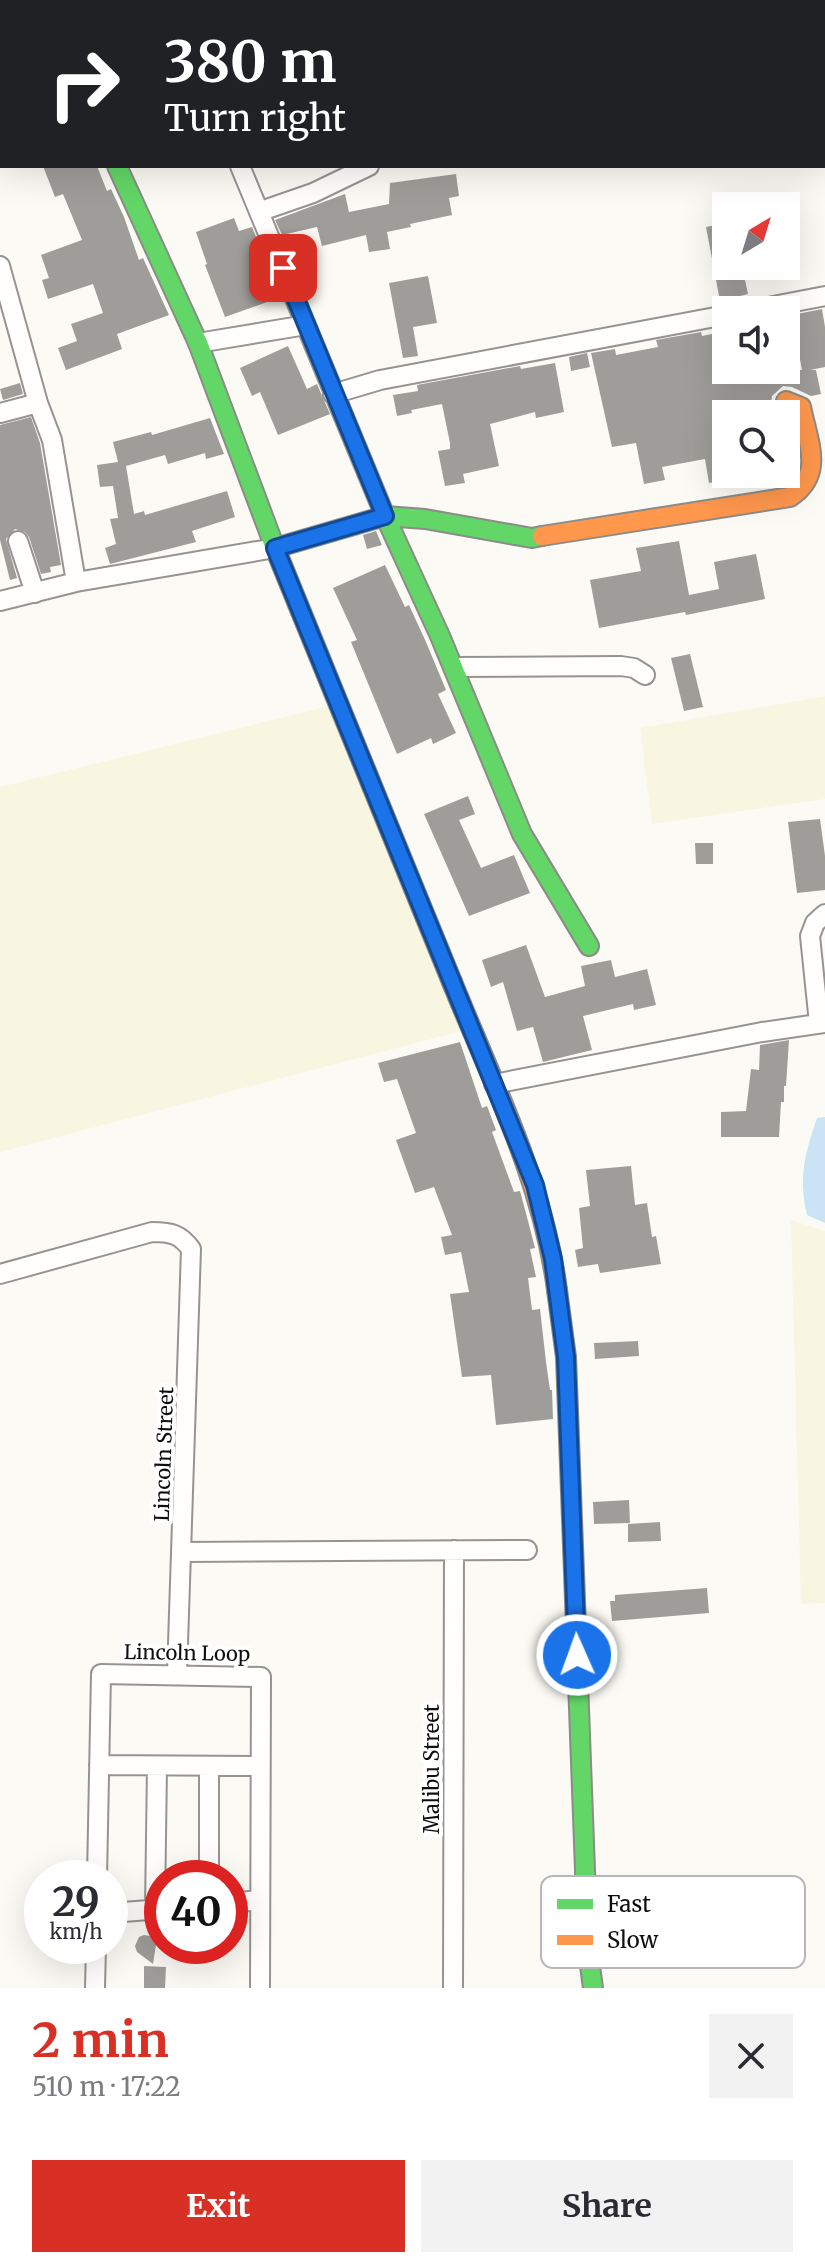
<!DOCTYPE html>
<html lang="en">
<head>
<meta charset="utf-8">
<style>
  body { margin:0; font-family:Merriweather,serif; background:#f2f2f3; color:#2b2b33; height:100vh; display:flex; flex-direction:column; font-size:30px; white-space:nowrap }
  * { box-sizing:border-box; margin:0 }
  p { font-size:26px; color:#7c7c81 }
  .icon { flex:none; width:44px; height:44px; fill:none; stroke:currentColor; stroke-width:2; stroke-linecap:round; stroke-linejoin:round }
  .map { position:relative; height:1988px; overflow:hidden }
  .panel { display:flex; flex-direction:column; background:#fff; flex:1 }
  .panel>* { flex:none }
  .hud { position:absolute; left:0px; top:0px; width:826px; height:168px; box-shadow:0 8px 32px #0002; background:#202124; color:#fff; overflow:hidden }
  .needle { width:52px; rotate:38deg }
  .buttons { position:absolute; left:712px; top:192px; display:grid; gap:16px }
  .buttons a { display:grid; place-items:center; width:88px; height:88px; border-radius:0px; background:#fff; box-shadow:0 8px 32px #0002; font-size:40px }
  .speed { position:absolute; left:24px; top:1860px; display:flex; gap:16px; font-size:40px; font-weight:700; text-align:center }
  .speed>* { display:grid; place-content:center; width:104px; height:104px; border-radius:50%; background:#fff; box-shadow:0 8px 32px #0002; line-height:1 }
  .speed small { font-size:20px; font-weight:400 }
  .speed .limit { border:12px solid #d22; background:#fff; color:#111 }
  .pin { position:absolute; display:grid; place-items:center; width:68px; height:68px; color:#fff; margin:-34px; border-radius:16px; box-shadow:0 4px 12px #0006 }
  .me { position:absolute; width:88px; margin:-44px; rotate:358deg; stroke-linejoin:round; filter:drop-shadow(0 0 6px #0008) }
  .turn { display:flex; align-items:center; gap:28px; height:168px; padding:0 32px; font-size:36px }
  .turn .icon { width:104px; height:104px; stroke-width:2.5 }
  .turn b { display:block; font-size:56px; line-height:68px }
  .round { display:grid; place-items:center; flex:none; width:84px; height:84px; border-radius:0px; background:#f2f2f3 }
  .summary { display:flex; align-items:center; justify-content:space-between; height:136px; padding:0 32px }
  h1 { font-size:48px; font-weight:700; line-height:60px; color:#d93025 }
  .action { display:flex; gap:16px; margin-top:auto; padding:16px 32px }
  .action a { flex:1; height:92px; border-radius:0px; background:#d93025; color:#fff; font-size:32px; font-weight:700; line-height:92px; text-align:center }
  .action a+a { background:#f2f2f3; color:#2b2b33 }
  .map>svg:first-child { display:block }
  .farmland { fill:#f8f6e0 }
  .water { fill:#cae4f5 }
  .building { fill:#9f9d99 }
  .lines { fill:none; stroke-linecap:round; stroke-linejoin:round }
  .street-casing { stroke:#959492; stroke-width:22 }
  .fast-casing { stroke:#8c8b88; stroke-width:22 }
  .slow-casing { stroke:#8c8b88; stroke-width:22 }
  .street { stroke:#fffefd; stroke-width:18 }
  .fast { stroke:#63d668; stroke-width:18 }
  .slow { stroke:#ff974d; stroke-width:18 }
  .route-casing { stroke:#114b97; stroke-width:20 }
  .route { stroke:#1a73e8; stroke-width:14 }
  .labels { text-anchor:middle; stroke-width:8; stroke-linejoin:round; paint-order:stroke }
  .street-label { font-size:20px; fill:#0e0e0e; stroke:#fff }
  .key { fill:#fff; stroke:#b7b7b7; stroke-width:2 }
  .key-label { font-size:22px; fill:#0e0e0e }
</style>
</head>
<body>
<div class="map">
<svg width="825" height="1988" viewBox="0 0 825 1988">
  <rect width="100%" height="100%" fill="#fcfaf4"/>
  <!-- farmland -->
  <path class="farmland" d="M825 696V799L652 824 640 728Z
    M333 705 469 1029 0 1152V787Z
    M791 1220 825 1231V1603L801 1604Z"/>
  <!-- water -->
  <path class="water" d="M825 1117V1223L807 1215C798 1178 805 1153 817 1118Z"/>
  <!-- building -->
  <path class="building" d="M43 166H97L107 191 111 189 124 217 139 260 143 258 169 315 117 334 122 349 66 370 58 348 77 341 71 324 103 313 93 284 48 299 42 280 49 278 41 255 82 240 63 194 55 197Z
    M456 174 459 196 449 198 452 215 410 224 411 227 387 232 390 249 369 252 366 235 322 246 317 227 282 235 275 220 345 194 349 212 389 204 390 183Z
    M234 218 239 231 252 227 281 297 225 317 205 265 207 264 196 232Z
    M726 223V266H742L748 294 720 301 706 227Z
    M428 276 437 323 413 327 418 356 403 358 389 283Z
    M822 309 825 327V367L810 370H816L821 394 811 396 792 387 783 386 772 396 771 404 779 414H726V480L709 483 705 459 662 467 665 480 644 484 636 443 612 447 591 353 615 349 616 355 658 347 656 340 701 332 702 336 726 331V370H802L792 315Z
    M288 346 307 389 317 384 330 414 278 435 260 392 252 396 240 368Z
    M587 353 590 367 571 371 569 357Z
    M555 363 564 412 536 418 535 412 490 424 499 466 463 474 465 483 445 486 438 451 450 449V443L442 404 411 410 412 413 397 416 393 395 418 391 417 385 520 366 521 369Z
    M20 383 23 394 3 400 0 389Z
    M31 417 40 443 61 565 50 567 51 572 41 574 29 537 25 532 15 529 6 539 17 578 10 580 0 540V425Z
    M210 418 224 454 206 459 205 453 168 464 165 455 126 466 134 514 144 511 145 515 227 491 235 517 192 531 196 542 110 564 105 548 116 544 110 519 118 518 113 486 100 487 97 465 118 462 113 442 151 432 152 435Z
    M376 531 382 545 367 549 363 535Z
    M679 541 689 595 719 589 714 562 756 554 765 599 686 615 685 612 599 628 590 580 641 571 636 548Z
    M385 565 405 607 409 605 426 642 446 690 438 694 456 733 433 744 431 738 397 754 351 642 357 640 333 588Z
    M690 654 703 707 684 711 671 658Z
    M468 796 475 814 459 820 481 868 514 855 530 893 469 916 424 814Z
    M820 819 825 856V890L797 893 788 822Z
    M695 843H713V864H696Z
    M526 945 545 997 585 986 581 966 611 960 615 977 647 969 656 1005 634 1010 633 1004 583 1016 592 1050 543 1062 533 1027 517 1031 503 982 491 987 482 960Z
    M789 1040 786 1086H784V1102H781L779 1137H721V1112L746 1111 751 1069 759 1070 760 1045Z
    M460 1042 482 1108 487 1106 496 1130 492 1132 514 1192 520 1191 528 1221 535 1248 530 1249 536 1277 528 1278 532 1310 540 1309 546 1362 550 1390H552L553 1419 496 1425 491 1375 462 1377 450 1294 469 1292 461 1252 445 1255 441 1237 452 1235 434 1187 415 1193 396 1140 416 1133 397 1079 384 1082 378 1063Z
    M631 1166 635 1205 647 1203 652 1237 656 1236 661 1264 600 1273 598 1264 578 1267 575 1250 583 1248 579 1208 590 1206 586 1170Z
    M638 1341 639 1356 595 1359 594 1343Z
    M629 1500 630 1523 594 1524 593 1502Z
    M660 1522 661 1541 628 1542V1524Z
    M707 1588 709 1613 612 1621 610 1601H615V1595Z
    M144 1935 150 1936 156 1945 153 1964 137 1952 135 1946 139 1937Z
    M144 1966 166 1967 165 1988H144Z"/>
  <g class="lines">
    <defs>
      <path id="street" d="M151 2 157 0
        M824 36H825
        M261 211 313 193 369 166
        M0 266 38 403 52 440 76 582
        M752 310 825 296
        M198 343 306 325
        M333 394 380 380 726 315
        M0 413 38 403
        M18 541 35 593
        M0 601 76 582 275 548 385 516 240 166
        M453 667 621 666 634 668 645 675
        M819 1023 810 936 815 923 825 914
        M494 1084 762 1032 825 1023
        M0 1274 152 1232C171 1232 180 1234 191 1249L177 1674
        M183 1552 527 1550
        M99 1765 260 1766
        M97 1878 101 1674 261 1677 260 1988
        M209 1878V1766
        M230 1903 260 1900
        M155 1909 157 1766
        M110 1913 162 1909
        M95 1988 96 1946
        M453 1988 454 1550"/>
      <path id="fast" d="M28 0 29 2
        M117 166 198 343 275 548 452 982
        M542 536 532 538 425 519 385 516 440 636 522 834 589 946
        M557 1290 566 1357 588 1951 593 1988"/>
      <path id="slow" d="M542 536 790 497C825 474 808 442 801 407L786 401
        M452 982C493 1083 543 1182 557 1290"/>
    </defs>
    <!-- street casing -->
    <use href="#street" class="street-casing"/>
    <!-- fast casing -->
    <use href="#fast" class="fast-casing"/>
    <!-- slow casing -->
    <use href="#slow" class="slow-casing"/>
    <!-- street -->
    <use href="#street" class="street"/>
    <!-- fast -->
    <use href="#fast" class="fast"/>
    <!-- slow -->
    <use href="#slow" class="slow"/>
  </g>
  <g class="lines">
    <defs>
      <path id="route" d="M283 268 385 516 275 548 535 1185 553 1259 566 1357 577 1655"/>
    </defs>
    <!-- route casing -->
    <use href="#route" class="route-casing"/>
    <!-- route -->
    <use href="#route" class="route"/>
  </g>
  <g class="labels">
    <!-- street labels -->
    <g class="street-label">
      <text transform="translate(164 1454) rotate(-88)" y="7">Lincoln Street</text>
      <text transform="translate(187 1653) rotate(1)" y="7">Lincoln Loop</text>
      <text transform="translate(432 1769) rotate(-90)" y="7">Malibu Street</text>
    </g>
  </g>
  <!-- legend -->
  <rect x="541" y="1876" width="264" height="92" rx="12" class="key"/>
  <rect x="557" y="1899" width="36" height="10" fill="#63d668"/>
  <rect x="557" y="1935" width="36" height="10" fill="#ff974d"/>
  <g class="key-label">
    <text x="607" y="1912">Fast</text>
    <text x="607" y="1948">Slow</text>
  </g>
</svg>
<div class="buttons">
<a><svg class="needle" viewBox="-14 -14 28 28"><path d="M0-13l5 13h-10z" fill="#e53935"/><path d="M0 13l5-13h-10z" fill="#7c7c81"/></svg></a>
<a><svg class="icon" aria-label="sound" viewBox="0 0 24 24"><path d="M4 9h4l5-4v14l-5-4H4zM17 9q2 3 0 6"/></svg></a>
<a><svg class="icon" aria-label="search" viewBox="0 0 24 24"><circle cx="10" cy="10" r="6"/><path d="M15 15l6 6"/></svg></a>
</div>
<div class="speed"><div>29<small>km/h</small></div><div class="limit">40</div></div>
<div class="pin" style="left:283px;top:268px;background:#d93025"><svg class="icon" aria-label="arrive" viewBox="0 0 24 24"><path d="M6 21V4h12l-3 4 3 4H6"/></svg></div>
<svg class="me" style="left:577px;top:1655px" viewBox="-20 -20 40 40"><circle r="17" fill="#1a73e8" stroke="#fff" stroke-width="3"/><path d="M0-11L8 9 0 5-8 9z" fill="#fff"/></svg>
<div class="hud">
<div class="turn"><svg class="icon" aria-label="right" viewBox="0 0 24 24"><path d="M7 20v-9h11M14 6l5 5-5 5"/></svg><div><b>380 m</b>Turn right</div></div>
</div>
</div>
<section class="panel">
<div class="summary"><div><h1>2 min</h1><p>510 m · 17:22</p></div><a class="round"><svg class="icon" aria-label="close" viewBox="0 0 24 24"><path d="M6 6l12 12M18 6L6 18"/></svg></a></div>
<div class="action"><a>Exit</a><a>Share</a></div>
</section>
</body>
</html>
